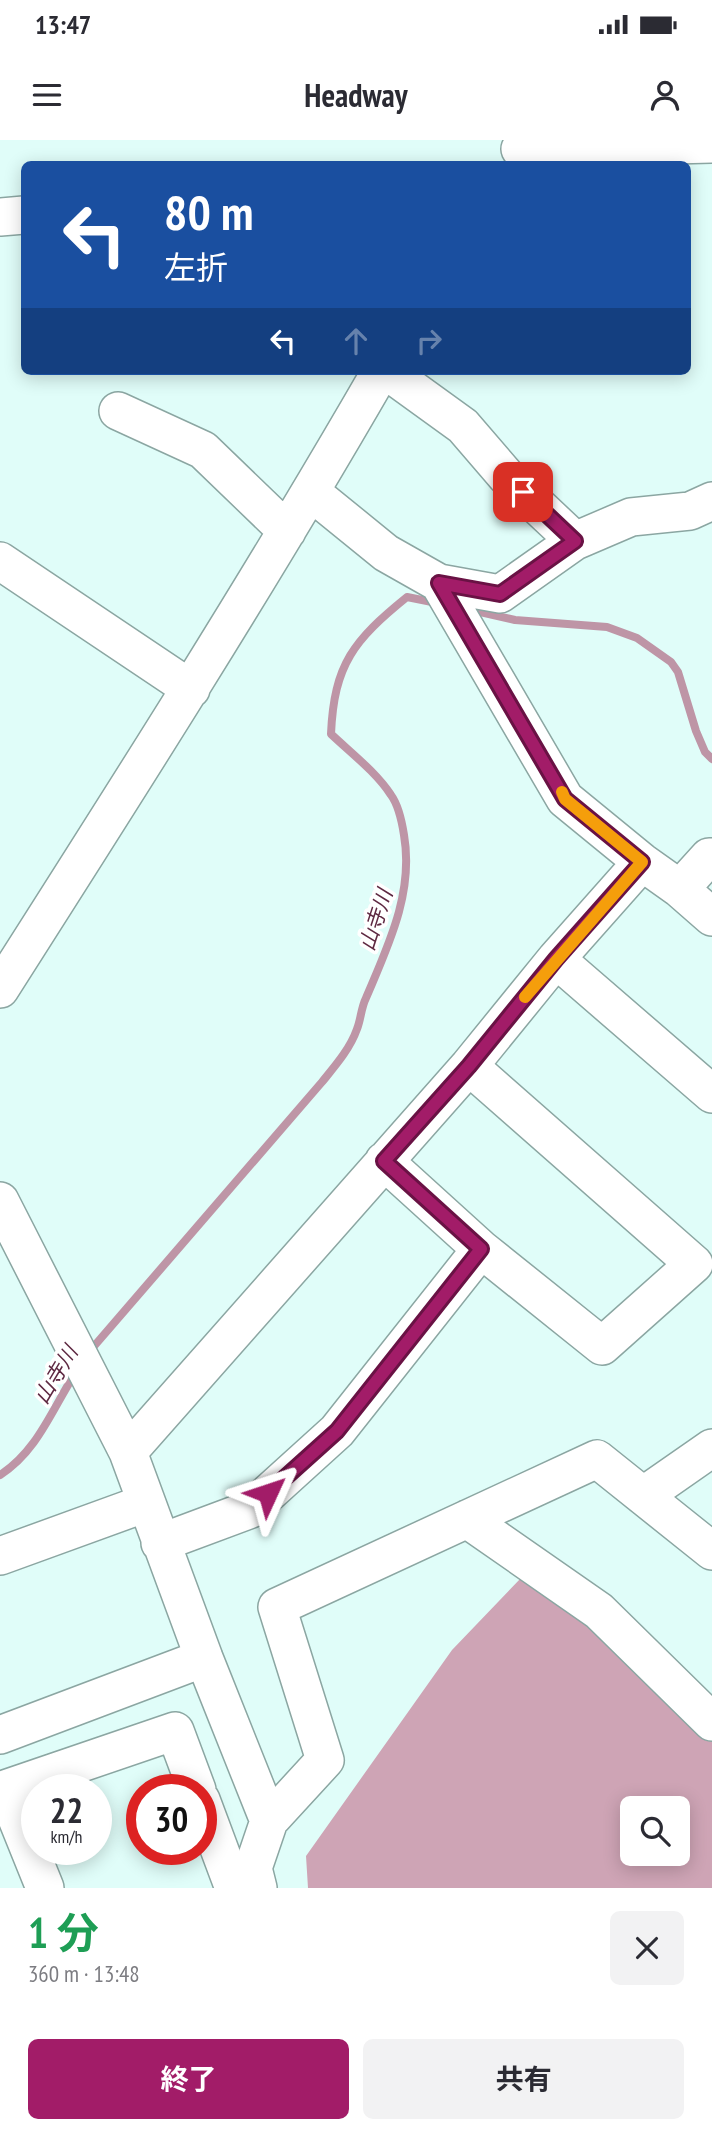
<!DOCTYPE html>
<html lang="ja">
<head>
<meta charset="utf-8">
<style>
  body { margin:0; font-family:"PT Sans Narrow","Noto Sans JP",sans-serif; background:#f2f2f3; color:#2b2b33; height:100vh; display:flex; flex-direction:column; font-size:26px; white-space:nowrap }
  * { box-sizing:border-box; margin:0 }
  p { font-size:23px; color:#7c7c81 }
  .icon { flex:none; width:38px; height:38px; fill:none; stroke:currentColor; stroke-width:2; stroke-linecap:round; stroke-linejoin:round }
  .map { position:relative; height:1748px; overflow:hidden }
  .side { display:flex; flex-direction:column; background:#fff; flex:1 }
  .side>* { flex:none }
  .guide { position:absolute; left:21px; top:21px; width:670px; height:214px; border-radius:10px; box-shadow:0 4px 18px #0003; background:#1a4fa0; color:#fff; overflow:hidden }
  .tools { position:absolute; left:620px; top:1656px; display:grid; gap:14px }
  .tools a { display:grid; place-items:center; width:70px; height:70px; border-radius:10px; background:#fff; box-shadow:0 4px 18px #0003; font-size:35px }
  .speed { position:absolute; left:21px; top:1634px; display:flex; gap:14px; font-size:35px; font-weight:700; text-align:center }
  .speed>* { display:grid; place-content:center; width:91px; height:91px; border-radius:50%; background:#fff; box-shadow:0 4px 18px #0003; line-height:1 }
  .speed small { font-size:18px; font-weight:400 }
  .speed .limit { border:10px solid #d22; background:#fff; color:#111 }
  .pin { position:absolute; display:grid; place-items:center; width:60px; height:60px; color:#fff; margin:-30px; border-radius:14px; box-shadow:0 4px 10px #0006 }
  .me { position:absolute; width:77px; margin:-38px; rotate:48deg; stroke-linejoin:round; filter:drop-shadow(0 0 5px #0008) }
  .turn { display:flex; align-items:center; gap:24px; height:147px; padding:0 28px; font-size:32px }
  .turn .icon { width:91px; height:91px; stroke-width:2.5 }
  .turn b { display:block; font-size:49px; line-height:60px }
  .lanes { display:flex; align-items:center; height:66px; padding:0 28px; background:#0003; justify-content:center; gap:35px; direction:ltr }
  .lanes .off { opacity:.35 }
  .round { display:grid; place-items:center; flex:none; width:74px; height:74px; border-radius:10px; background:#f2f2f3 }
  .head { display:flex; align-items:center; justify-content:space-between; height:119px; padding:0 28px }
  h1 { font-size:42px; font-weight:700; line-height:52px; color:#1e9e55 }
  .button { display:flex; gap:14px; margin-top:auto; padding:14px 28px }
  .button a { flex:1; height:80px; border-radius:10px; background:#a21c68; color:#fff; font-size:28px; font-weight:700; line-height:80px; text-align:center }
  .button a+a { background:#f2f2f3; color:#2b2b33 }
  .status { display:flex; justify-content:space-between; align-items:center; height:49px; padding:0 35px; background:#fff; direction:ltr }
  .status svg { height:19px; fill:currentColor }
  header { display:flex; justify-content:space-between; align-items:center; height:91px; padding:0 28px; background:#fff; font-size:32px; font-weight:700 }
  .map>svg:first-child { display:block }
  .forest { fill:#cea4b5; fill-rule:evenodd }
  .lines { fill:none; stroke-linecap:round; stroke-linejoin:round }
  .stream { stroke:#be95a6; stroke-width:8 }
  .minor-casing { stroke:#8ba6a2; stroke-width:40 }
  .minor { stroke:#fff; stroke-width:37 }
  .route-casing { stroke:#691244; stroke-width:18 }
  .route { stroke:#a21c68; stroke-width:12 }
  .slow { stroke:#f59e0b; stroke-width:12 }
  .labels { text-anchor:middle; stroke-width:7; stroke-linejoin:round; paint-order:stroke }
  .water-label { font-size:21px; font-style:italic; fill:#5e2942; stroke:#fff }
</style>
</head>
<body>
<div class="status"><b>13:47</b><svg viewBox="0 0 49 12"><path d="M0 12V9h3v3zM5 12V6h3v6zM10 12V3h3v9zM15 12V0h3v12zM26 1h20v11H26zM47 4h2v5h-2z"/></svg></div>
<header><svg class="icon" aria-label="menu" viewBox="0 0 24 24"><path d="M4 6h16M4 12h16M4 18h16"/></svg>Headway<svg class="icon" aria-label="person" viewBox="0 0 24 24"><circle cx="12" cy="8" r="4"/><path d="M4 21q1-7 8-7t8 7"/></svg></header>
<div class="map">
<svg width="712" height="1748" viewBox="0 0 712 1748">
  <rect width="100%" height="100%" fill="#e0fdf9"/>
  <!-- forest -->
  <path class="forest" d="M521 1438 712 1555V1748H308L306 1716 452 1510ZM632 1668H677V1713H632Z"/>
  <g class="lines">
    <!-- stream -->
    <path class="stream" d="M467 469 515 480 607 487 637 498 671 522 678 532 696 591 705 612 712 619
      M89 1212 322 942C335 926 350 909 357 889 361 879 361 868 366 858 388 806 414 753 404 695 402 682 399 666 391 655 376 632 351 613 331 594 334 524 354 500 407 457L437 463
      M0 1335C38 1311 53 1267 76 1232"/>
    <defs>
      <path id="minor" d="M520 9 712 4
        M0 77 24 75
        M387 231 463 286 506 336 575 401 500 454 439 443
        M118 271 203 310 287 391
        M311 352 386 413 439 443 565 659 642 722 680 749 709 717H712
        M575 401 631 377 690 371 712 361
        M0 421 191 549
        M680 749 712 777
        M556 819 712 954
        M0 849C130 645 260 441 381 231
        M384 1021 481 1109
        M0 1061 128 1312 204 1518 269 1681
        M128 1312 469 926 556 819 642 722
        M643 1356 712 1308
        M467 1379 599 1471 712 1582
        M160 1403 251 1369 337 1291 481 1109 602 1206 694 1124 469 926
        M0 1416 146 1363
        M0 1595 204 1518
        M201 1660 232 1743
        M45 1748 5 1649 175 1591 197 1650
        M258 1748 253 1728 269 1681 325 1620 277 1467 597 1319 712 1411"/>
    </defs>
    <!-- minor casing -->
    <use href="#minor" class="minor-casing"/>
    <!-- minor -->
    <use href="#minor" class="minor"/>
  </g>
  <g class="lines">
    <defs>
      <path id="route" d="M268 1353 337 1291 481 1109 384 1021 469 926 556 819 642 722 565 659 439 443 500 454 575 401 523 352"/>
    </defs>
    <!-- route casing -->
    <use href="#route" class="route-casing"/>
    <!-- route -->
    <use href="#route" class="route"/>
    <!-- slow -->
    <path class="slow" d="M525 857 642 722 565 659 562 652"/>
  </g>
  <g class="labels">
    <!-- water labels -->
    <g class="water-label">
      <text transform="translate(376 780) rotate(-72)" y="7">山寺川</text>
      <text transform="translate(56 1235) rotate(-59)" y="7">山寺川</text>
    </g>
  </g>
</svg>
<div class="tools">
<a><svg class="icon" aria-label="search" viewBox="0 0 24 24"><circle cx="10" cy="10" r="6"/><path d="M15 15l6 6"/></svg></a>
</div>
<div class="speed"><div>22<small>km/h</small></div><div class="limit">30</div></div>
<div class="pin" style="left:523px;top:352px;background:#d93025"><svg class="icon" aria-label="arrive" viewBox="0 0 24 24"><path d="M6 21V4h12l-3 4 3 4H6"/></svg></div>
<svg class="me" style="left:268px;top:1353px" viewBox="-20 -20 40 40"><path d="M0-17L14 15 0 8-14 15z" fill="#a21c68" stroke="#fff" stroke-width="4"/></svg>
<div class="guide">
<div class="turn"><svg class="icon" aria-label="left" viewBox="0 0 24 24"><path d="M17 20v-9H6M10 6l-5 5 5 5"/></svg><div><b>80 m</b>左折</div></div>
<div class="lanes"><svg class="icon" aria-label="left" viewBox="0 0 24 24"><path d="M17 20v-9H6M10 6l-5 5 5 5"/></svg><svg class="icon off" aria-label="ahead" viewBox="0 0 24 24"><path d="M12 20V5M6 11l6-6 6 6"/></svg><svg class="icon off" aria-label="right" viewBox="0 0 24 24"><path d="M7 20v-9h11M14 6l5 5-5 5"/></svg></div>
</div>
</div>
<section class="side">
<div class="head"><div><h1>1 分</h1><p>360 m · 13:48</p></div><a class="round"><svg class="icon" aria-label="close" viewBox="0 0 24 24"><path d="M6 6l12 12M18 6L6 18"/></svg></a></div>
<div class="button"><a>終了</a><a>共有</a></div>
</section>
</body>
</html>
